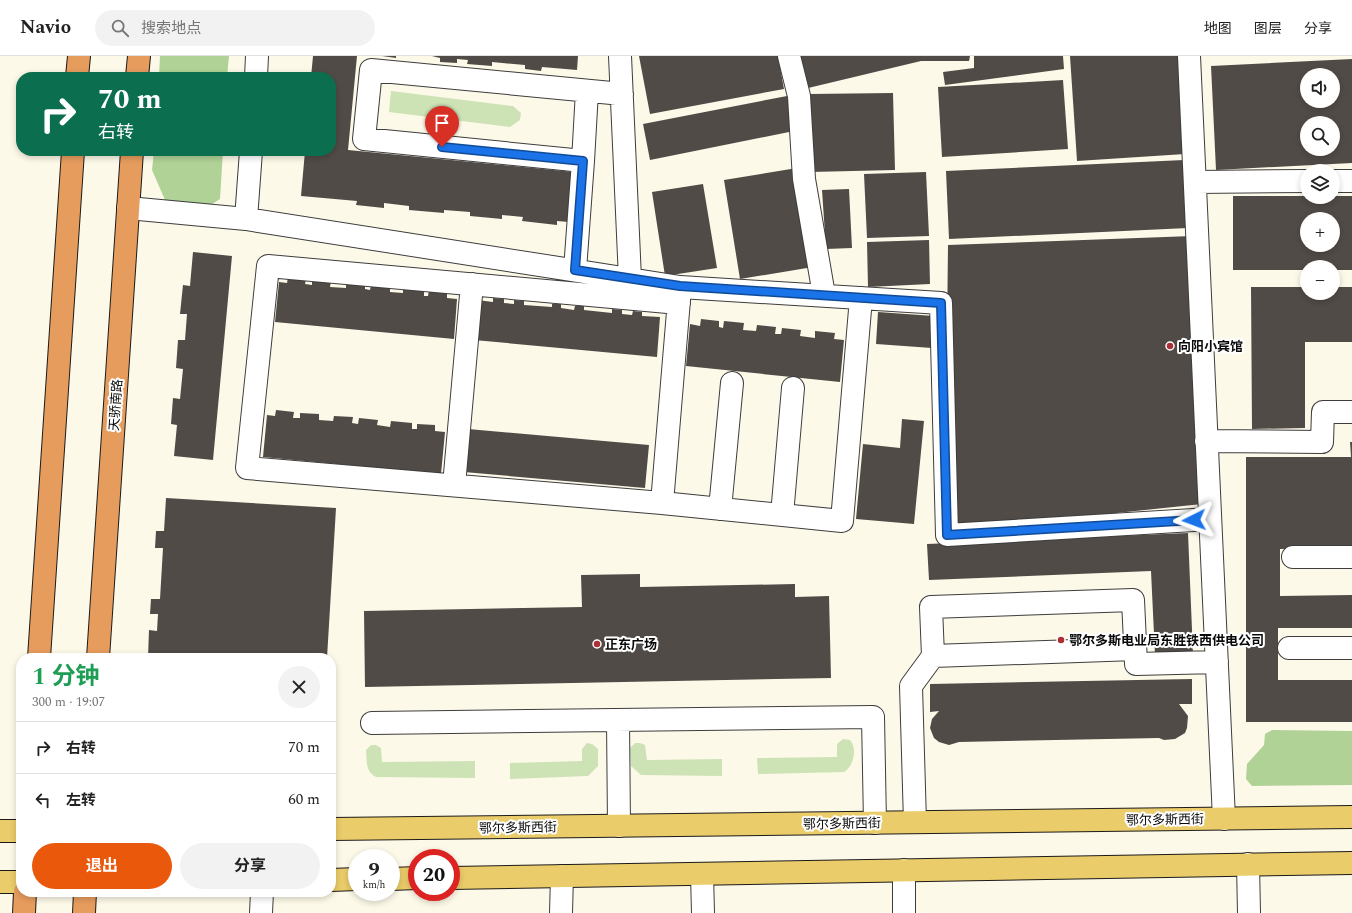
<!DOCTYPE html>
<html lang="zh">
<head>
<meta charset="utf-8">
<style>
  body { margin:0; font-family:Spectral,"Noto Sans SC",serif; background:#f2f2f2; color:#222; height:100vh; display:flex; flex-direction:column; font-size:15px; white-space:nowrap }
  * { box-sizing:border-box; margin:0 }
  p { font-size:13px; color:#767676 }
  .icon { flex:none; width:22px; height:22px; fill:none; stroke:currentColor; stroke-width:2; stroke-linecap:round; stroke-linejoin:round }
  .map { position:relative; flex:1; overflow:hidden }
  .panel { position:absolute; left:16px; top:597px; width:320px; height:244px; display:flex; flex-direction:column; background:#fff; border-radius:16px; box-shadow:0 2px 6px #0003 }
  .panel>* { flex:none }
  .top-card { position:absolute; left:16px; top:16px; width:320px; height:84px; border-radius:16px; box-shadow:0 2px 6px #0003; background:#0b6e4f; color:#fff; overflow:hidden }
  .buttons { position:absolute; left:1300px; top:12px; display:grid; gap:8px }
  .buttons a { display:grid; place-items:center; width:40px; height:40px; border-radius:50%; background:#fff; box-shadow:0 2px 6px #0003; font-size:20px }
  .speed { position:absolute; left:348px; top:793px; display:flex; gap:8px; font-size:20px; font-weight:700; text-align:center }
  .speed>* { display:grid; place-content:center; width:52px; height:52px; border-radius:50%; background:#fff; box-shadow:0 2px 6px #0003; line-height:1 }
  .speed small { font-size:10px; font-weight:400 }
  .speed .limit { border:6px solid #d22; background:#fff; color:#111 }
  .pin { position:absolute; display:grid; place-items:center; width:34px; height:34px; color:#fff; margin:-41px -17px; border-radius:50% 50% 50% 0; rotate:-45deg; box-shadow:0 0 4px #0007 }
  .pin .icon { rotate:45deg }
  .me { position:absolute; width:44px; margin:-22px; rotate:267deg; stroke-linejoin:round; filter:drop-shadow(0 0 3px #0008) }
  .turn { display:flex; align-items:center; gap:14px; height:84px; padding:0 16px; font-size:18px }
  .turn .icon { width:52px; height:52px; stroke-width:2.5 }
  .turn b { display:block; font-size:28px; line-height:34px }
  .round { display:grid; place-items:center; flex:none; width:42px; height:42px; border-radius:21px; background:#f2f2f2 }
  .headline { display:flex; align-items:center; justify-content:space-between; height:68px; padding:0 16px }
  h1 { font-size:24px; font-weight:700; line-height:30px; color:#1e9e55 }
  .action { display:flex; gap:8px; margin-top:auto; padding:8px 16px }
  .action a { flex:1; height:46px; border-radius:24px; background:#ea580c; color:#fff; font-size:16px; font-weight:700; line-height:46px; text-align:center }
  .action a+a { background:#f2f2f2; color:#222 }
  ul { padding:0; list-style:none }
  li { display:flex; align-items:center; gap:12px; height:52px; padding:0 16px; border-top:1px solid #e0e0e0 }
  li div { flex:1 }
  li b { display:block; font-size:15px }
  li em { font-style:normal }
  header { display:flex; align-items:center; gap:24px; box-sizing:border-box; height:56px; padding:0 20px; background:#fff; border-bottom:1px solid #e0e0e0 }
  header strong { font-size:19px }
  nav { display:flex; gap:22px; margin-inline-start:auto; font-size:14px }
  .search { width:280px; height:36px; background:#f2f2f2; display:flex; align-items:center; gap:10px; box-sizing:border-box; padding:0 14px; border-radius:22px; color:#767676; font-size:15px }
  .map>svg:first-child { display:block }
  .green { fill:#cde3b6 }
  .forest { fill:#b1d297 }
  .building { fill:#514b47; fill-rule:evenodd }
  .lines { fill:none; stroke-linecap:round; stroke-linejoin:round }
  .minor-casing { stroke:#3d3d3d; stroke-width:24 }
  .major-casing { stroke:#1b1b1b; stroke-width:24 }
  .highway-casing { stroke:#1b1b1b; stroke-width:24 }
  .minor { stroke:#fff; stroke-width:22 }
  .major { stroke:#ebcc6a; stroke-width:22 }
  .highway { stroke:#e69c5d; stroke-width:22 }
  .route-casing { stroke:#114b97; stroke-width:10 }
  .route { stroke:#1a73e8; stroke-width:7 }
  .poi-dot { fill:#ab3035; stroke:#fff; stroke-width:1.5 }
  .labels { text-anchor:middle; stroke-width:4; stroke-linejoin:round; paint-order:stroke }
  .poi-label { font-size:13px; font-weight:bold; fill:#0a0a0a; stroke:#fff; text-anchor:start }
  .street-label { font-size:13px; fill:#0a0a0a; stroke:#fff }
</style>
</head>
<body>
<header>
<strong>Navio</strong>
<div class="search"><svg class="icon" aria-label="search" viewBox="0 0 24 24"><circle cx="10" cy="10" r="6"/><path d="M15 15l6 6"/></svg>搜索地点</div>
<nav><a>地图</a><a>图层</a><a>分享</a></nav>
</header>
<div class="map">
<svg width="1352" height="857" viewBox="0 0 1352 857">
  <rect width="100%" height="100%" fill="#fdf9e8"/>
  <!-- green -->
  <path class="green" d="M391 35 513 50 521 57 520 64 510 71 389 56Z
    M843 683 850 684C858 693 853 711 844 716L758 718 757 702 837 701V688Z
    M587 687 592 688 598 693V710L588 720 510 723V707L582 705V693Z
    M635 687H640L645 689 647 704 722 703V720L641 719 631 710 630 692Z
    M371 689H376L381 692 382 706 475 705V722L376 721C365 715 367 705 366 694Z"/>
  <!-- forest -->
  <path class="forest" d="M160 0H229L227 21H159Z
    M154 95H223L220 143 206 152 165 144 152 114Z
    M1272 674 1352 675V729L1252 730 1246 723 1247 708 1264 689 1265 678Z"/>
  <!-- building -->
  <path class="building" d="M313 0H357L348 94 574 116 569 166 557 165V169L522 165 523 161 502 159V163L470 160V156L444 154V157L409 154V150L384 147V152L356 149 357 145 301 140 305 95H331V21H311Z
    M382 0H396V2Z
    M432 0H578L577 14 542 11 541 15 525 13V9L492 6V10L467 8 468 4 457 3V7L440 6V2Z
    M639 0H778L784 33 650 58Z
    M797 0H970L969 5H921L804 33Z
    M974 0H1063L1064 13 945 29 943 16 974 12Z
    M1070 0H1179L1185 98 1077 105Z
    M1352 3V107L1216 114 1211 10ZM1307 19H1333V45H1307ZM1307 67H1333V93H1307Z
    M1063 24 1068 93 942 101 938 31Z
    M893 37 895 114 810 116 809 38Z
    M787 40 794 75 650 104 643 68Z
    M1184 104 1188 172 949 183 946 115Z
    M797 112 813 211 740 223 724 124Z
    M926 116 929 180 867 182 864 118Z
    M703 128 717 212 665 220 652 136Z
    M849 133 852 192 826 193 822 134Z
    M1233 140H1352V214H1333V211H1307V214H1233ZM1307 163H1333V189H1307Z
    M1192 180 1202 448 955 474 946 366 948 189Z
    M929 184 930 228 868 231 867 186Z
    M193 196 232 200 213 404 174 400 177 369 171 368 173 342 180 343 183 313 176 312 178 284H185L187 258H180L183 229 190 230Z
    M288 221 306 223 305 228 312 229V223L331 225 330 231 346 232V226L365 228V233L370 234 371 229 390 230V236L403 237V231L424 233V240H428L429 234 447 236V242L457 243 454 283 275 266 279 226 287 227Z
    M1251 231H1307V237H1333V231H1352V286H1305V372L1252 373Z
    M493 242 504 243V247L514 248V244L524 245V249L552 251V248H561V252L574 254 575 250H584V254L612 257V253L622 254V258L632 259 633 255 642 256V260L660 261 657 301 474 284 477 244 493 246Z
    M878 256 934 260 932 292 876 288Z
    M701 263 719 265V271L723 272 724 265 744 267 743 274 756 275 757 269 776 271 775 278H781L782 272 801 274 800 280 815 282V275L835 277 834 283 844 284 840 326 686 310 690 268 700 270Z
    M276 354 294 356 293 362H300V357L319 358V364L333 365 334 360 353 361 352 367 358 368 359 362 378 364 377 369 390 371 391 365 412 367V373H417V368L435 369V375L445 376 441 418 263 401 267 359 275 360Z
    M902 363 924 365 914 468 856 463 863 388 900 392Z
    M468 373 649 389 645 432 464 416Z
    M1350 386H1352V492L1280 493V540L1352 539V572H1278V624H1352V666H1246V401H1351Z
    M166 442 336 452 327 602H148L149 574 157 575 158 558H150L151 543H160L163 492H155L156 475H164Z
    M1188 477 1193 598 1155 599 1151 515 929 524 927 488Z
    M640 518V531L795 528V541L829 540 831 622 365 631 364 555 582 551 581 519Z
    M1192 623V648H1179L1188 660 1187 672 1185 677 1175 683 1164 684 1159 682 959 686 949 689 939 686 934 682 930 672 932 663 939 655 930 656V628Z"/>
  <g class="lines">
    <defs>
      <path id="minor" d="M620 0 630 223
        M789 0 799 40 804 123 824 239
        M1189 0 1224 763
        M256 21 257 0
        M583 105 587 35
        M1333 125H1352
        M1195 126 1307 125
        M128 152 246 163 680 231 941 247 947 479 1210 463
        M246 163 251 95
        M575 214 583 105 364 83 371 14 622 38
        M680 232 662 447 842 465 861 242
        M1206 385 1322 386 1323 356H1352
        M454 429 472 228
        M662 447 247 412 268 210 679 247
        M720 453 732 327
        M782 459 793 332
        M1293 501H1352
        M1289 592H1352
        M933 600 1135 593
        M618 664 619 770
        M372 667 873 661 875 767
        M915 766 911 630 933 600 931 551 1133 544 1136 608 1217 606
        M1248 808 1249 857
        M904 814V857
        M702 818 703 857
        M261 857 262 836
        M561 857 562 820"/>
      <path id="major" d="M331 773 1352 761
        M0 775H21
        M451 822 1352 807
        M391 823 417 822
        M331 824 357 823
        M0 826H21"/>
      <path id="highway" d="M77 21 79 0
        M137 21 139 0
        M39 602 73 95
        M98 602 132 95
        M24 857 25 836
        M84 857 85 836"/>
    </defs>
    <!-- minor casing -->
    <use href="#minor" class="minor-casing"/>
    <!-- major casing -->
    <use href="#major" class="major-casing"/>
    <!-- highway casing -->
    <use href="#highway" class="highway-casing"/>
    <!-- minor -->
    <use href="#minor" class="minor"/>
    <!-- major -->
    <use href="#major" class="major"/>
    <!-- highway -->
    <use href="#highway" class="highway"/>
  </g>
  <g class="lines">
    <defs>
      <path id="route" d="M442 91 583 105 575 214 680 230 941 247 947 479 1194 464"/>
    </defs>
    <!-- route casing -->
    <use href="#route" class="route-casing"/>
    <!-- route -->
    <use href="#route" class="route"/>
  </g>
  <!-- markers -->
  <g class="poi-dot">
    <circle cx="1170" cy="290" r="4"/>
    <circle cx="1061" cy="584" r="4"/>
    <circle cx="597" cy="588" r="4"/>
  </g>
  <g class="labels">
    <!-- poi labels -->
    <g class="poi-label">
      <text x="1178" y="295">向阳小宾馆</text>
      <text x="1069" y="589">鄂尔多斯电业局东胜铁西供电公司</text>
      <text x="605" y="593">正东广场</text>
    </g>
    <!-- street labels -->
    <g class="street-label">
      <text transform="translate(115 349) rotate(-86)" y="5">天骄南路</text>
      <text transform="translate(1165 763) rotate(-1)" y="5">鄂尔多斯西街</text>
      <text transform="translate(842 767) rotate(-1)" y="5">鄂尔多斯西街</text>
      <text transform="translate(518 771) rotate(-1)" y="5">鄂尔多斯西街</text>
    </g>
  </g>
</svg>
<div class="buttons">
<a><svg class="icon" aria-label="sound" viewBox="0 0 24 24"><path d="M4 9h4l5-4v14l-5-4H4zM17 9q2 3 0 6"/></svg></a>
<a><svg class="icon" aria-label="search" viewBox="0 0 24 24"><circle cx="10" cy="10" r="6"/><path d="M15 15l6 6"/></svg></a>
<a><svg class="icon" aria-label="layers" viewBox="0 0 24 24"><path d="M12 4l9 5-9 5-9-5zM3 14l9 5 9-5"/></svg></a>
<a>+</a>
<a>−</a>
</div>
<div class="speed"><div>9<small>km/h</small></div><div class="limit">20</div></div>
<div class="pin" style="left:442px;top:91px;background:#d93025"><svg class="icon" aria-label="arrive" viewBox="0 0 24 24"><path d="M6 21V4h12l-3 4 3 4H6"/></svg></div>
<svg class="me" style="left:1194px;top:464px" viewBox="-20 -20 40 40"><path d="M0-17L14 15 0 8-14 15z" fill="#1a73e8" stroke="#fff" stroke-width="4"/></svg>
<div class="top-card">
<div class="turn"><svg class="icon" aria-label="right" viewBox="0 0 24 24"><path d="M7 20v-9h11M14 6l5 5-5 5"/></svg><div><b>70 m</b>右转</div></div>
</div>
<section class="panel">
<div class="headline"><div><h1>1 分钟</h1><p>300 m · 19:07</p></div><a class="round"><svg class="icon" aria-label="close" viewBox="0 0 24 24"><path d="M6 6l12 12M18 6L6 18"/></svg></a></div>
<ul>
<li><svg class="icon" aria-label="right" viewBox="0 0 24 24"><path d="M7 20v-9h11M14 6l5 5-5 5"/></svg><div><b>右转</b></div><em>70 m</em></li>
<li><svg class="icon" aria-label="left" viewBox="0 0 24 24"><path d="M17 20v-9H6M10 6l-5 5 5 5"/></svg><div><b>左转</b></div><em>60 m</em></li>
</ul>
<div class="action"><a>退出</a><a>分享</a></div>
</section>
</div>
</body>
</html>
